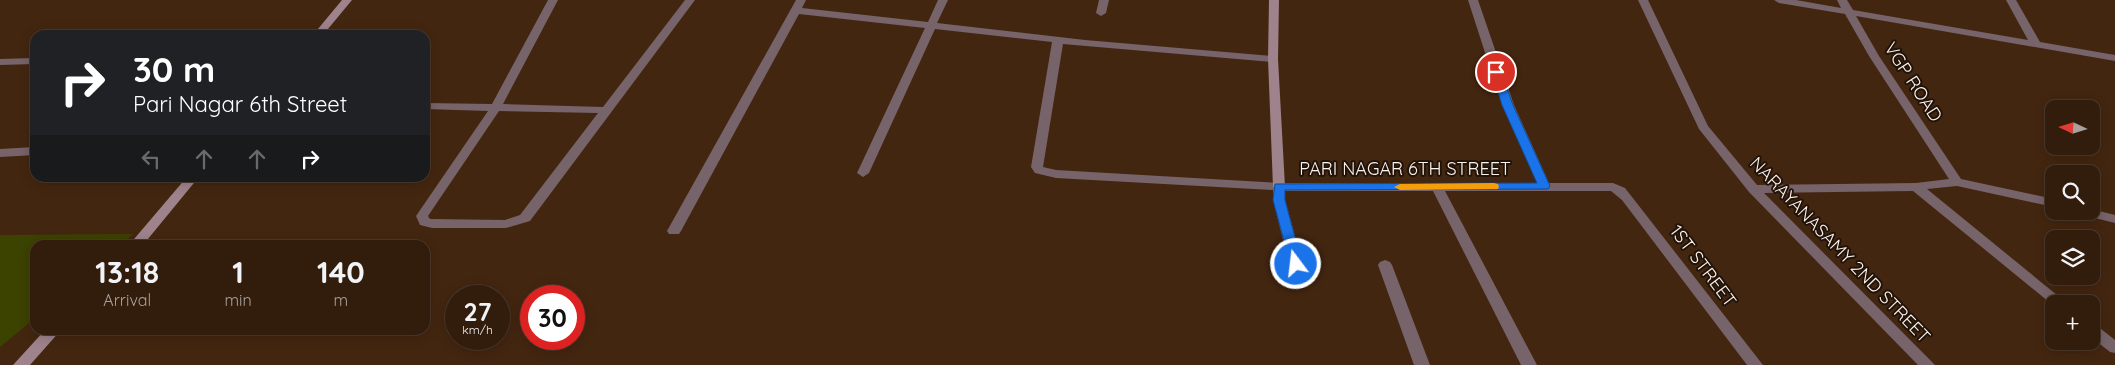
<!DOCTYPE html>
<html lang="en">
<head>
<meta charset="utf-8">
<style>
  body { margin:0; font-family:Quicksand,sans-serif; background:#3a2515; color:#f1f3f6; height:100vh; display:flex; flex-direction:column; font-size:19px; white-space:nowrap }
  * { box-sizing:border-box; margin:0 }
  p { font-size:16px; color:#a8a19d }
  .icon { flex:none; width:28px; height:28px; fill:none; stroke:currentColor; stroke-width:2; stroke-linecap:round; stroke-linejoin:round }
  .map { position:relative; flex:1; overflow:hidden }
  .panel { position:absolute; left:30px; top:240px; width:400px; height:95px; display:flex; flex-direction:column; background:#321c0c; border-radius:15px; box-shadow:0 2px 12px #0003,0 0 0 1px #4d3a2d }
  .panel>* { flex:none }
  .guide { position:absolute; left:30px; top:30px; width:400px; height:152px; border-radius:15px; box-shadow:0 2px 12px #0003,0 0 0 1px #4d3a2d; background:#202124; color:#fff; overflow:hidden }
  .needle { width:32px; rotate:274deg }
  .tools { position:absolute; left:2045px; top:100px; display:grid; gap:10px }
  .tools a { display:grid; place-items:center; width:55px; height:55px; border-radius:10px; background:#321c0c; box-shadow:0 2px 12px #0003,0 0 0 1px #4d3a2d; font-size:25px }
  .speed { position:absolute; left:445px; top:285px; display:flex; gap:10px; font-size:25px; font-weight:700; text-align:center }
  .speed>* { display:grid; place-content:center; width:65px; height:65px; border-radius:50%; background:#321c0c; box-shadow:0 2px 12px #0003,0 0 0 1px #4d3a2d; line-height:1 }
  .speed small { font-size:12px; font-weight:400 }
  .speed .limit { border:8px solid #d22; background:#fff; color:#111 }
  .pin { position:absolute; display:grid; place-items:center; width:42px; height:42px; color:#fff; margin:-21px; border:2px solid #fff; border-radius:50%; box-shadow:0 1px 5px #0007 }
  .me { position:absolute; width:55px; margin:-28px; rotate:345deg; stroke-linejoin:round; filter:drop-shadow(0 0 4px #0008) }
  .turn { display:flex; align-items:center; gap:18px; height:105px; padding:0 20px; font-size:22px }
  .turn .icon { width:65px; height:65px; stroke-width:2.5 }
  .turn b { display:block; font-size:35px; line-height:42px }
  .lanes { display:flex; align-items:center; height:48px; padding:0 20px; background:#0003; justify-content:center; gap:25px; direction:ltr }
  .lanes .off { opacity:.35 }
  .eta { display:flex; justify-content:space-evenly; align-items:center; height:85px; text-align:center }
  .eta b { font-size:30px; font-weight:700; line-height:35px }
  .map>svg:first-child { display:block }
  .green { fill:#3c4200 }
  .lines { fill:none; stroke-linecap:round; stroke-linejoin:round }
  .street { fill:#76646a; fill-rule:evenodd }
  .secondary { fill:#9f838c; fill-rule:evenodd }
  .route { fill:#1a73e8; stroke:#114b97 }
  .slow { fill:#f59e0b }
  .labels { text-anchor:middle; stroke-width:4; stroke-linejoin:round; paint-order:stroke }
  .street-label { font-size:18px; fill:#fef2eb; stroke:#201309 }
</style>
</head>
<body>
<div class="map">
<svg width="2115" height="365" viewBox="0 0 2115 365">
  <rect width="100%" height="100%" fill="#432610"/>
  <!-- green -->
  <path class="green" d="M133 234 121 245H35V318L0 347V235Z"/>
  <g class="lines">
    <!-- street -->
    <path class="street" d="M548 0H558L503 104 603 107 685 0H695L530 221 506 228H432L420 225 416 216 488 111 425 109V103L492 104ZM499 111 598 113 520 215 505 220 430 219 428 216Z
      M796 0H806L802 8 928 22 938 0H948L937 23 1085 40 1273 56 1278 59 1273 62 1063 44 1043 167 1056 170 1279 183H1537L1502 105 1468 0H1478L1514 105 1549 183H1613L1625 188 1763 365H1747L1622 200 1611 191H1445L1537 365H1521L1433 191H1285V200L1303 264 1301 267H1291L1289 264 1273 200V190L1056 178 1035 173 1031 167 1052 42 935 29 869 173 863 177 857 173 925 28 799 14 681 231 679 234H669L667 231Z
      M1099 0H1109L1106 13 1101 16 1096 13Z
      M1638 0H1648L1708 126 1757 185 1916 183 1949 179 1869 56 1845 14 1779 3 1774 0H1796L1841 8 1837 0H1847L1853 10 2028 40 2006 0H2016L2040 42 2115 55V61L1856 16 1879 56 1961 179 2054 199V207L1957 186 1927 189 2068 304H2054V306L1913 191 1764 193 1935 365H1918L1749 192 1699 129Z
      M35 58V64L0 65V59Z
      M35 147V155L0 157V149Z
      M2091 209 2115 215V223L2079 214 2078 211H2091Z
      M1385 260 1390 262 1392 265 1430 365H1414L1378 265 1380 262Z
      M2091 324 2096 325 2115 340V353L2110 352 2091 337Z"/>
    <!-- secondary -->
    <path class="secondary" d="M342 0H352L323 35H313Z
      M1269 0H1279L1278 59 1285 187 1279 191 1273 187 1268 59Z
      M186 178H198L143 245H129Z
      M45 330H61L30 365H13Z"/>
  </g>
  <!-- route -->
  <path class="route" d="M1496 69 1501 72 1513 105 1550 186 1548 189 1285 190V200L1302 264 1300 267H1291L1273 200 1275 184 1537 183 1502 105 1492 72Z"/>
  <!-- slow -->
  <path class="slow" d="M1494 183 1498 184 1499 187 1498 189 1400 190 1394 187 1400 184Z"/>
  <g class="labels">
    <!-- street labels -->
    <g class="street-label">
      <text transform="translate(1913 82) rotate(57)" y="6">VGP ROAD</text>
      <text x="1405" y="175">PARI NAGAR 6TH STREET</text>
      <text transform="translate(1840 250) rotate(46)" y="6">NARAYANASAMY 2ND STREET</text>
      <text transform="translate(1703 266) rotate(53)" y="6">1ST STREET</text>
    </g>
  </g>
</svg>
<div class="tools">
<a><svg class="needle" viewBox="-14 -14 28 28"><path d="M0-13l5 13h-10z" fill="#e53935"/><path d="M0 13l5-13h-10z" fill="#a8a19d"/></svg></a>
<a><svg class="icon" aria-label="search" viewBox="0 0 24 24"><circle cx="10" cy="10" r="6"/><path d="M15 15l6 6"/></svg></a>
<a><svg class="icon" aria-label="layers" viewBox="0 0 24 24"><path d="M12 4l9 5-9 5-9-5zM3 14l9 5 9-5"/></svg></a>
<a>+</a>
</div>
<div class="speed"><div>27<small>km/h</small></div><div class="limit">30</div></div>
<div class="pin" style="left:1496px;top:72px;background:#d93025"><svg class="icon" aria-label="arrive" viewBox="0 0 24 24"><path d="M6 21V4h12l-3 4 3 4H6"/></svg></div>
<svg class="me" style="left:1296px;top:264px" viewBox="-20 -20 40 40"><circle r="17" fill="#1a73e8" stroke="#fff" stroke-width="3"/><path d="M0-11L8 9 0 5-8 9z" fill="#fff"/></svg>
<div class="guide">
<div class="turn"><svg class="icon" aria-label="right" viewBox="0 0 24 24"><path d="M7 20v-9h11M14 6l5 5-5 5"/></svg><div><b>30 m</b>Pari Nagar 6th Street</div></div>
<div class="lanes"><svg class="icon off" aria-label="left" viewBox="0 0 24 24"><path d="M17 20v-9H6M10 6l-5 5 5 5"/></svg><svg class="icon off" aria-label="ahead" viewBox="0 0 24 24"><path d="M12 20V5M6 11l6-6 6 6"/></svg><svg class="icon off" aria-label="ahead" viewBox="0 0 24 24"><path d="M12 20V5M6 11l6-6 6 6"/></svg><svg class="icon" aria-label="right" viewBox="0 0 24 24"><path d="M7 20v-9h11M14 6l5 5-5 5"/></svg></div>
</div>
<section class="panel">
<div class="eta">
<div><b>13:18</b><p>Arrival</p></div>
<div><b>1</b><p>min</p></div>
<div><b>140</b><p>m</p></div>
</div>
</section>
</div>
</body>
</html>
